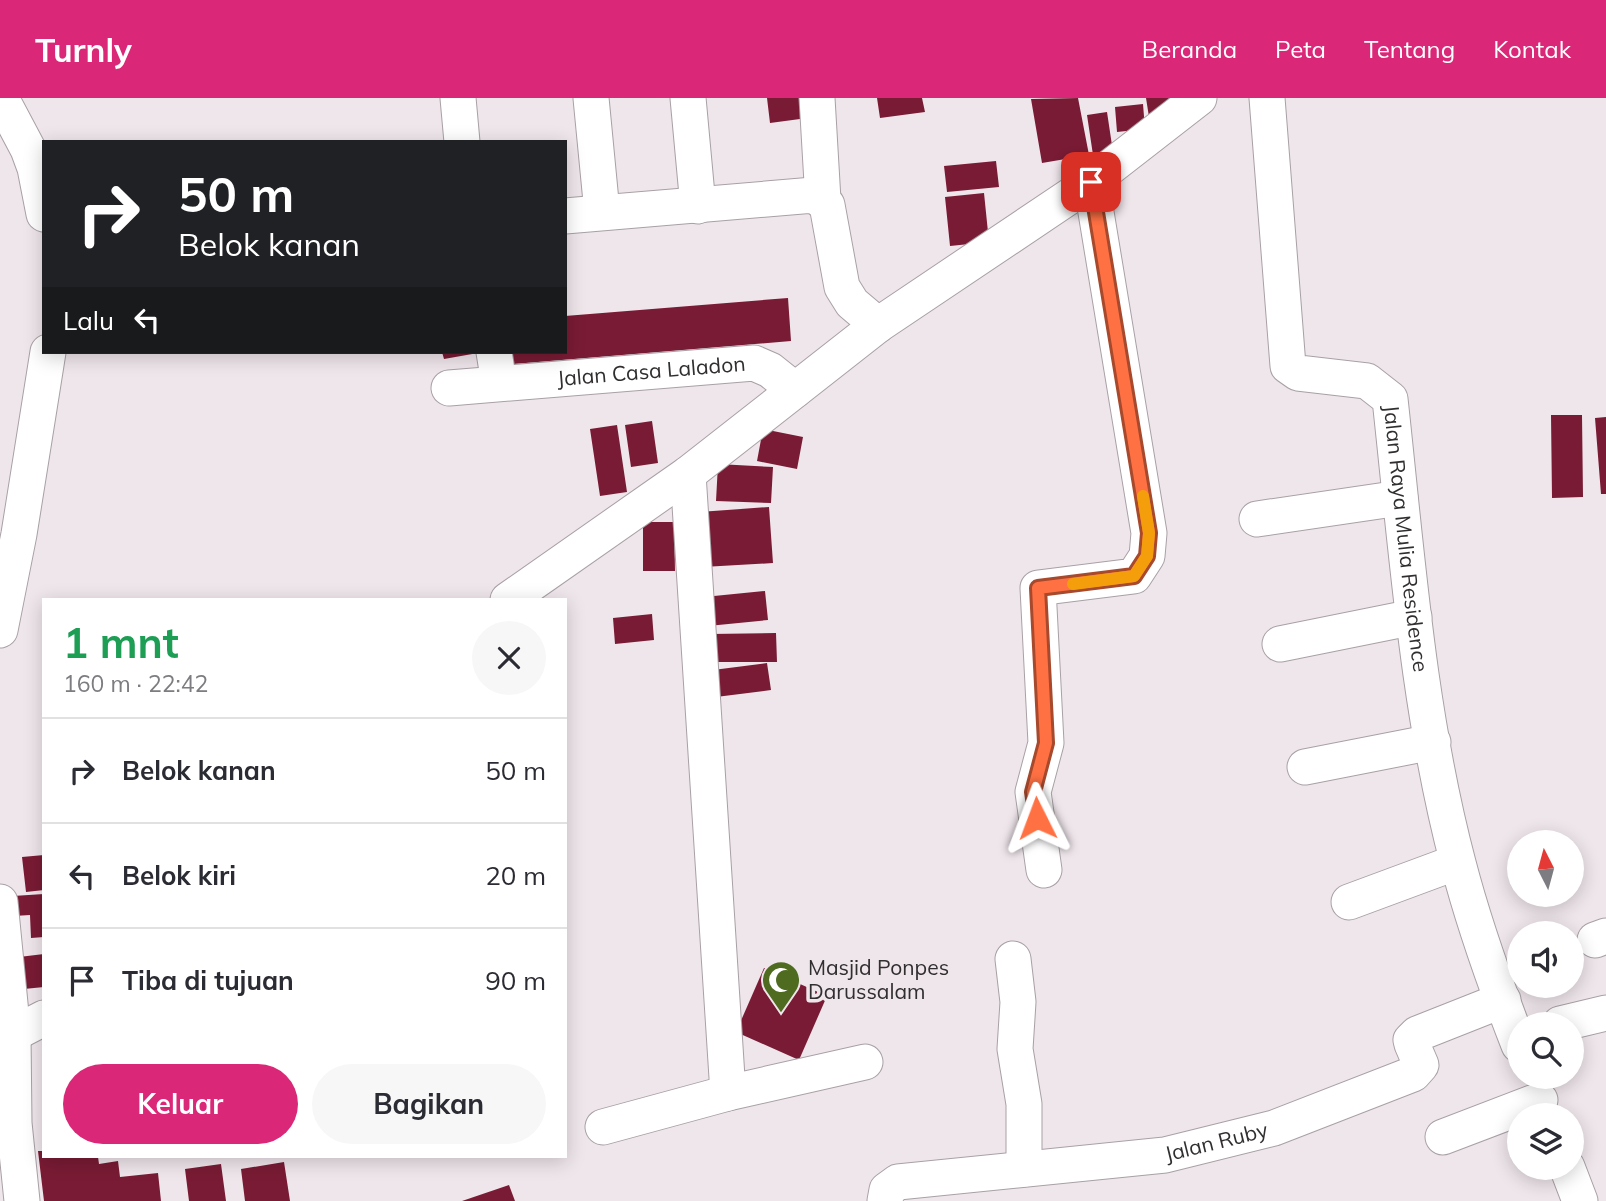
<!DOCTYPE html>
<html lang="id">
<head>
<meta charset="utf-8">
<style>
  body { margin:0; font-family:Mulish,sans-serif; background:#f7f7f7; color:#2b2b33; height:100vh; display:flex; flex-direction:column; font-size:26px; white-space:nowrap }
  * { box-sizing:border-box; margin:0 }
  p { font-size:23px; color:#7c7c81 }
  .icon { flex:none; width:38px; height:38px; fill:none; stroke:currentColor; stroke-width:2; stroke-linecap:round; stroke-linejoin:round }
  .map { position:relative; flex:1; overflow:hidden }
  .sheet { position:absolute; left:42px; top:500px; width:525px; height:560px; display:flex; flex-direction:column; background:#fff; border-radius:0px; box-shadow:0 4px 18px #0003 }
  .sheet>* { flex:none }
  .banner { position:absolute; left:42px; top:42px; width:525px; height:214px; border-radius:0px; box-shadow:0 4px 18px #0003; background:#202124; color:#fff; overflow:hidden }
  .needle { width:46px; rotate:354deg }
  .buttons { position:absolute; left:1507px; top:732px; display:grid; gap:14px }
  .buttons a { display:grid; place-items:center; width:77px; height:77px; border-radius:50%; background:#fff; box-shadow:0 4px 18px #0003; font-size:35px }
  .pin { position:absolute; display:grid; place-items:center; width:60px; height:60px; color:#fff; margin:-30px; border-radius:14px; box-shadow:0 4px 10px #0006 }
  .me { position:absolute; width:77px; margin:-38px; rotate:357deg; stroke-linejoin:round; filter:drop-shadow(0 0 5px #0008) }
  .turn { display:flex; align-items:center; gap:24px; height:147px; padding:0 21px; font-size:32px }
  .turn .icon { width:91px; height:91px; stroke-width:2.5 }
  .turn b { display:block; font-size:49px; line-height:60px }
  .then { display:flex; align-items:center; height:66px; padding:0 21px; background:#0003; gap:14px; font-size:26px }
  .round { display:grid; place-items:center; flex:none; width:74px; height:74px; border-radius:37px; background:#f7f7f7 }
  .headline { display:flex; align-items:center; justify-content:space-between; height:119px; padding:0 21px }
  h1 { font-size:42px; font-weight:700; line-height:52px; color:#1e9e55 }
  .action { display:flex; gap:14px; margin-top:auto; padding:14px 21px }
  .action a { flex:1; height:80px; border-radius:42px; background:#db2777; color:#fff; font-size:28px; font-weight:700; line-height:80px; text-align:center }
  .action a+a { background:#f7f7f7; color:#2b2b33 }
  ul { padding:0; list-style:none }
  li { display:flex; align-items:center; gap:21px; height:105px; padding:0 21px; border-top:2px solid #e1e1e2 }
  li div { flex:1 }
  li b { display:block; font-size:26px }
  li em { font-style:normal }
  header { display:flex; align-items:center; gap:42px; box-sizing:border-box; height:98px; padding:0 35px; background:#db2777; color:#fff }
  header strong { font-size:33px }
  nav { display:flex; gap:38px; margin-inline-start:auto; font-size:24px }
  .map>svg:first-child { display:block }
  .building { fill:#791b34 }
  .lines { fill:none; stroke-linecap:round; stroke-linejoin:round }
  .minor-casing { stroke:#a8a0a5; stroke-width:37 }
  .minor { stroke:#fff; stroke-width:35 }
  .route-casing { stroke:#a6492c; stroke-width:18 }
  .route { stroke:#ff7043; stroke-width:12 }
  .slow { stroke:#f59e0b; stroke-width:12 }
  .labels { text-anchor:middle; stroke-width:7; stroke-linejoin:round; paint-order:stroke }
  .street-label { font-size:21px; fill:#312e30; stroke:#efe6eb }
  .poi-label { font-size:21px; fill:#312e30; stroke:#efe6eb; text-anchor:start }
</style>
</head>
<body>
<header>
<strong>Turnly</strong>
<nav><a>Beranda</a><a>Peta</a><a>Tentang</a><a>Kontak</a></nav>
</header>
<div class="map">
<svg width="1606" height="1103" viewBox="0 0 1606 1103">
  <rect width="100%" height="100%" fill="#efe6eb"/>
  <!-- building -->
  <path class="building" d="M767 0H813L815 19 770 25Z
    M877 0H922L925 14 880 20Z
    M1078 0 1089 57 1042 65 1031 1Z
    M1146 0H1175L1149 19Z
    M1143 6 1145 31 1117 34 1115 9Z
    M1107 14 1113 54 1093 57 1087 17Z
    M996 63 999 89 947 94 944 68Z
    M984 95 989 144 950 148 945 99Z
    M788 200 791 243 513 266 512 254H565V218Z
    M442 254H478V255L444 261Z
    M1551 317H1582L1583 399 1552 400Z
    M1606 319V396H1601L1595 320Z
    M652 323 658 365 631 369 625 327Z
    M617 327 627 394 600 398 590 331Z
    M763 331 803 339 797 371 757 363Z
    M718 366 773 369 771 405 716 403Z
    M769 409 773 465 703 469 699 414Z
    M643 424H674L675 473H643Z
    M765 493 768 522 708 528 704 499Z
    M652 516 654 542 615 546 613 520Z
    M776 535 777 564H710V536Z
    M767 565 771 592 716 599 713 572Z
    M44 757V792L26 794 22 759Z
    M44 796V839L31 840 30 817 14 818 13 798Z
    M44 856V889L24 891 19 859Z
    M764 870 827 898 799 962 736 934Z
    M38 1053H44V1059H98L99 1066 118 1063 120 1079 158 1075 161 1103H44Z
    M284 1064 290 1103H245L241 1071Z
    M221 1066 226 1103H189L185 1071Z
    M509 1087 515 1103H462Z"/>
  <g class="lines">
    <defs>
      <g id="minor">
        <path d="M1 0 28 51 35 70 44 116"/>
        <path d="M458 0 462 44"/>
        <path d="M591 0 602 114"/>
        <path d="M688 0 698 108"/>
        <path d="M817 0 823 102"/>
        <path id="s1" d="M1267 0 1288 268 1298 275 1367 283 1390 301C1407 456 1418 614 1458 765 1474 827 1496 888 1519 947"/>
        <path d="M565 118 814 97 827 107 842 189 852 205 878 227"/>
        <path d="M494 254 499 285"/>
        <path id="s2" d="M449 290 754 265 770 272 795 292"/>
        <path d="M688 376 728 995"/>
        <path d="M1257 421 1400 400"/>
        <path d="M508 502 688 376 878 227 1091 84 1199 0"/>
        <path d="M0 532 19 436 48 254"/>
        <path d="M1280 546 1414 519"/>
        <path d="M1305 669 1433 644"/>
        <path d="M1044 772 1033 694 1046 645 1038 490 1134 478 1147 458 1149 435 1091 84"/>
        <path d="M0 804 13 936 14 1025 22 1103"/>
        <path d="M1349 804 1457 764"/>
        <path d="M1595 842 1606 838"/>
        <path d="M1013 861 1018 904 1015 951 1024 1006V1071"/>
        <path d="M1560 926 1606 915"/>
        <path d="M13 936 44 920"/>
        <path d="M603 1029 728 995 865 964"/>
        <path d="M1443 1039 1540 1002"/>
        <path d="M1567 1069 1580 1103"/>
        <path id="s3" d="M885 1103 887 1092 898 1084 1165 1057 1274 1030 1413 976 1421 967 1412 946 1411 942 1417 936 1503 902"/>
      </g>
    </defs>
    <!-- minor casing -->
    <use href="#minor" class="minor-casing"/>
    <!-- minor -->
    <use href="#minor" class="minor"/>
  </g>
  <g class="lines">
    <defs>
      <path id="route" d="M1037 720 1033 694 1046 645 1038 490 1134 478 1147 458 1149 435 1091 84"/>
    </defs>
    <!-- route casing -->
    <use href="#route" class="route-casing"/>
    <!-- route -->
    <use href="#route" class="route"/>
    <!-- slow -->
    <path class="slow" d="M1073 486 1134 478 1147 458 1149 435 1143 398"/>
  </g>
  <!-- icons -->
  <defs>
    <symbol id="mosque-pin" viewBox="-11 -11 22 30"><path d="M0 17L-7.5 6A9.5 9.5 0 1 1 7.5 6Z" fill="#4e6b20" stroke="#efe6eb"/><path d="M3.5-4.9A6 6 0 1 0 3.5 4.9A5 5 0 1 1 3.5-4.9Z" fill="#fff"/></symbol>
  </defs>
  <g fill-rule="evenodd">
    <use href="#mosque-pin" x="759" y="860" width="44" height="60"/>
  </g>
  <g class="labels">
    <!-- street labels -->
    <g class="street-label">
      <text dy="7" stroke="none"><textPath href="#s2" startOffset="203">Jalan Casa Laladon</textPath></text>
      <text dy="7" stroke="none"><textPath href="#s1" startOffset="520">Jalan Raya Mulia Residence</textPath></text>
      <text dy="7" stroke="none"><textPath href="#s3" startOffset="346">Jalan Ruby</textPath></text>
    </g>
    <!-- poi labels -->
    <g class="poi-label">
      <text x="808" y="877">Masjid Ponpes<tspan x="808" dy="24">Darussalam</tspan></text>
    </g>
  </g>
</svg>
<div class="buttons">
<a><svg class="needle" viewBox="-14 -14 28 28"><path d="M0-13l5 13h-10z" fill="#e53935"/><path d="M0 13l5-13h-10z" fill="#7c7c81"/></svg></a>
<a><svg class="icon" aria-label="sound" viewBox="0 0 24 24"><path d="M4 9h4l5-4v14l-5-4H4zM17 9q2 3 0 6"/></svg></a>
<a><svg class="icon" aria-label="search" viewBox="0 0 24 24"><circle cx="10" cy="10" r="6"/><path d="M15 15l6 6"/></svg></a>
<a><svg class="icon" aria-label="layers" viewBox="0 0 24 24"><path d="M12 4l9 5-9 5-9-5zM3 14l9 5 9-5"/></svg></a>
</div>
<div class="pin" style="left:1091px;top:84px;background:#d93025"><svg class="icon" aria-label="arrive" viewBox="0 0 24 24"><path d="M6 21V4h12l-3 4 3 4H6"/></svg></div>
<svg class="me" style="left:1037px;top:720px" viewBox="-20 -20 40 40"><path d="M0-17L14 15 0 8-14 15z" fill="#ff7043" stroke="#fff" stroke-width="4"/></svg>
<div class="banner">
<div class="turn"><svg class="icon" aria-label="right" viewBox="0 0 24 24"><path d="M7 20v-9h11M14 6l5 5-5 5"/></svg><div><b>50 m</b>Belok kanan</div></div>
<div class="then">Lalu<svg class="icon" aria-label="left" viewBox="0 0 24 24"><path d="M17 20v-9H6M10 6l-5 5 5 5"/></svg></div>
</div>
<section class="sheet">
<div class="headline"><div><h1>1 mnt</h1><p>160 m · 22:42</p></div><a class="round"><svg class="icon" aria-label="close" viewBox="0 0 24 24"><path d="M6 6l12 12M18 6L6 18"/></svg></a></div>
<ul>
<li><svg class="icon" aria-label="right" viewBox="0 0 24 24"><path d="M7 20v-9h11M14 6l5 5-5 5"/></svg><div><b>Belok kanan</b></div><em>50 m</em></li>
<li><svg class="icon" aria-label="left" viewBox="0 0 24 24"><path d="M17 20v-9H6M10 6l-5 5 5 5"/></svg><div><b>Belok kiri</b></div><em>20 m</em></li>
<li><svg class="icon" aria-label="arrive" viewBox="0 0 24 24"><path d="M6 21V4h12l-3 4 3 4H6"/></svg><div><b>Tiba di tujuan</b></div><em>90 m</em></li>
</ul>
<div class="action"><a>Keluar</a><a>Bagikan</a></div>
</section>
</div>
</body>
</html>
